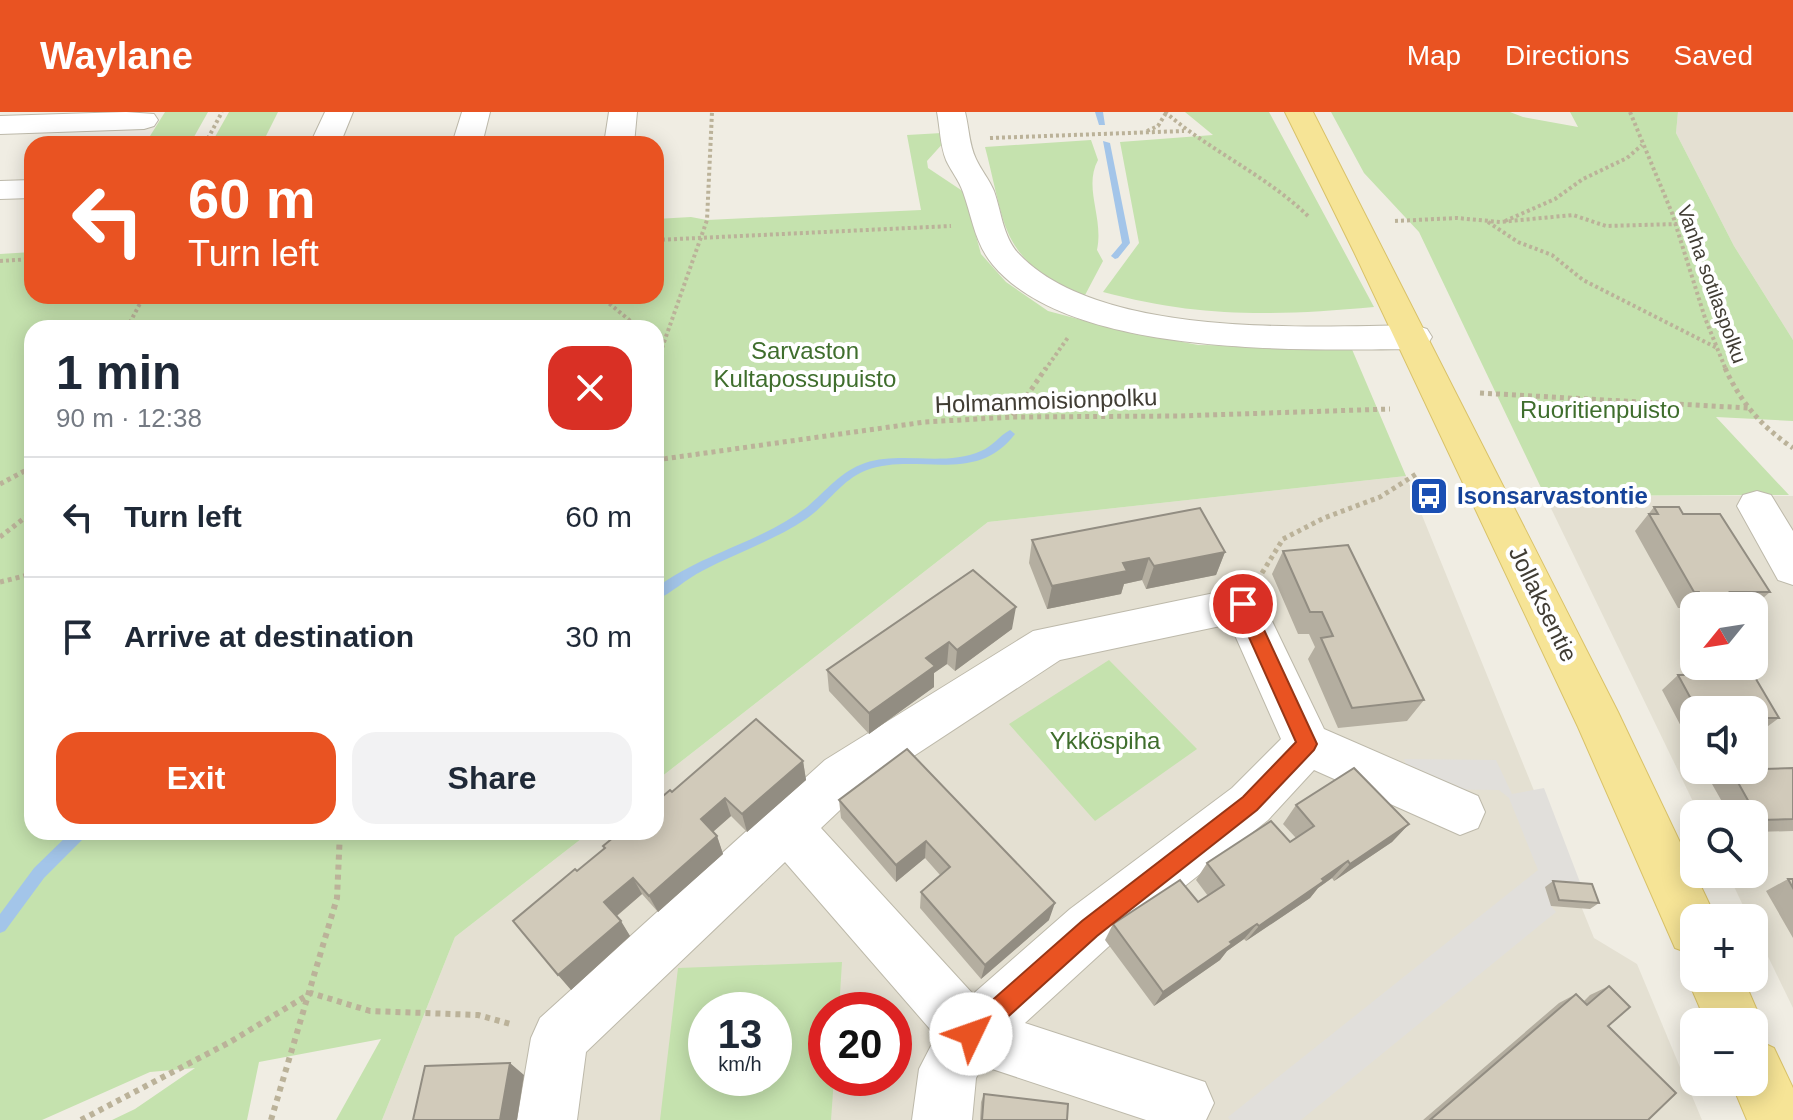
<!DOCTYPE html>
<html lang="en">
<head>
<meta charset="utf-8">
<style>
  body { margin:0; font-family:Arial,sans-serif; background:#f2f2f3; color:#1f2937; height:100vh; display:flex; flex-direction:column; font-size:30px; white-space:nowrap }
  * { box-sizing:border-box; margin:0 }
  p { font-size:26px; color:#747a83 }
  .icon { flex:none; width:44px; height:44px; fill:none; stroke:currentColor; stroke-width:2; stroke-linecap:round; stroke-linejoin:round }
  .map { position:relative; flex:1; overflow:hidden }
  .drawer { position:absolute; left:24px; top:208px; width:640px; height:520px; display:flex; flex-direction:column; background:#fff; border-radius:24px; box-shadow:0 4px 20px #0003 }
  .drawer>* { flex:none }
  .hud { position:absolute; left:24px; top:24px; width:640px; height:168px; border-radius:24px; box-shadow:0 4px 20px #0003; background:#e95322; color:#fff; overflow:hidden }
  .needle { width:52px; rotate:240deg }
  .fabs { position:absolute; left:1680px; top:480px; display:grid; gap:16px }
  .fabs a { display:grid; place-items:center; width:88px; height:88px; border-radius:16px; background:#fff; box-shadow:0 4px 20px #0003; font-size:40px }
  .speed { position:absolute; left:688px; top:880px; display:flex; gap:16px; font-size:40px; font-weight:700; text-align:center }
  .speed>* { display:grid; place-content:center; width:104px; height:104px; border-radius:50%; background:#fff; box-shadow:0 4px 20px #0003; line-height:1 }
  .speed small { font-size:20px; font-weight:400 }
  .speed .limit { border:12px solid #d22; background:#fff; color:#111 }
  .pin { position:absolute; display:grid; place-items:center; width:68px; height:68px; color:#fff; margin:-34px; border:4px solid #fff; border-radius:50%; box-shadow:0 2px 8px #0007 }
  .me { position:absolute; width:88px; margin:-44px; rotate:48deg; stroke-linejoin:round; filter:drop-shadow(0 0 6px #0008) }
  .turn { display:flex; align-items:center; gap:28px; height:168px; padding:0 32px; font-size:36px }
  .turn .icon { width:104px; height:104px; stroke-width:2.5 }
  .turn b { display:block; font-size:56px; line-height:68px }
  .round { display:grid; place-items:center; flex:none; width:84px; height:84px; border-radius:24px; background:#f2f2f3 }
  .overview { display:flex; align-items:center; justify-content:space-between; height:136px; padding:0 32px }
  h1 { font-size:48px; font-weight:700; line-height:60px }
  .cta { display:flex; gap:16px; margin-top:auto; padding:16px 32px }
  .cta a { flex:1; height:92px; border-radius:24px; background:#e95322; color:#fff; font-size:32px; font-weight:700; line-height:92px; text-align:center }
  .cta a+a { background:#f2f2f3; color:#1f2937 }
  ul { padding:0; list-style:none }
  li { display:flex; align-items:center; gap:24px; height:120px; padding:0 32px; border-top:2px solid #e0e1e3 }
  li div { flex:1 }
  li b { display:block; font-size:30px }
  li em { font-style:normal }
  header { display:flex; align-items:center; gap:48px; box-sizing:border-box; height:112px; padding:0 40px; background:#e95322; color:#fff }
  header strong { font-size:38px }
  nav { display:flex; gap:44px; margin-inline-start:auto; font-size:28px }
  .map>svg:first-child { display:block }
  .residential { fill:#e4e0d2; fill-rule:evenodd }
  .green { fill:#c5e2ae; fill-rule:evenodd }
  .parking { fill:#e1dfdb }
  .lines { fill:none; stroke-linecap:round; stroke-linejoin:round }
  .stream { fill:#a3c5e9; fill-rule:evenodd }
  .minor-casing { stroke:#bdb9aa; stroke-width:2 }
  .major-casing { stroke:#d9c268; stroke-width:2 }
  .path-far2 { stroke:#bbb299; stroke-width:4; stroke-dasharray:3 3; stroke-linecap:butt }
  .path-far1 { stroke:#bbb299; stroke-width:5; stroke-dasharray:4 4; stroke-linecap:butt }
  .path { stroke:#bbb299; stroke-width:6; stroke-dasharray:5 5; stroke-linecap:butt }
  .minor { fill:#fff; fill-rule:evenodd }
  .major { fill:#f6e496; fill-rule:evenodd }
  .wall { fill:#b4aea0 }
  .shaded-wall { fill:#928d82 }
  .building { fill:#d1caba; stroke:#928d82; stroke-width:2 }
  .route { fill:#e95322; stroke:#973616; stroke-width:2 }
  .labels { text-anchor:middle; stroke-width:8; stroke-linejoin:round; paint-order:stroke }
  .far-street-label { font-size:20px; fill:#413d34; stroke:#fff }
  .park-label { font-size:24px; fill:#3f6e2d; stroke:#fff }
  .street-label { font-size:24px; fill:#413d34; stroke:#fff }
  .transit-label { font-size:24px; font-weight:bold; fill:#164399; stroke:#fff; text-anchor:start }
</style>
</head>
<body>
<header>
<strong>Waylane</strong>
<nav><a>Map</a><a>Directions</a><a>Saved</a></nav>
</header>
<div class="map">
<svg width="1793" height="1008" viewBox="0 0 1793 1008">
  <rect width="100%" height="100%" fill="#f0ede3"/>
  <!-- residential -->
  <path class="residential" d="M1678 0H1793V228L1734 134 1676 21Z
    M1406 364 1594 826 1637 852 1702 1008H382L455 825 590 720H656V669L988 410ZM706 898H774V966H706ZM826 898H894V966H826Z
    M1545 384H1793V896L1754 816V806H1749L1728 762H1754V702H1699ZM1694 494H1754V554H1694ZM1694 598H1754V658H1694Z"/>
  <!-- green -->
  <path class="green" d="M165 0H208L190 32H145Z
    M229 0H278L262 32H211Z
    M1185 0H1269L1374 195C1275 204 1200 206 1103 180L1139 131 1120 30 1213 23Z
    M1331 0H1510L1523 5 1578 15 1570 0H1678L1676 21 1734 134 1793 228V309L1716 305 1789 383 1545 384 1419 120 1364 61Z
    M942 21 945 29 927 49 928 56 964 80 981 142 1006 170 1048 199 1108 215 1198 233 1351 235 1406 364 988 410 656 669V216H32V720H590L455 825 382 1008H336L381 927 259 950 247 1008H112L135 997 195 956 150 960 42 1008H0V142L32 140V184H656V107L691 105 707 108 921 98 907 23Z
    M1091 28 1098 48C1083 76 1104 105 1097 138L1103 149 1084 185C999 145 1007 119 985 35Z
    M1109 548 1197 637 1095 709 1009 612Z
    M842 850 839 898H826V966H834L831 1008H660L678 856ZM706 898H774V966H706Z"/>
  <!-- parking -->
  <path class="parking" d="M1404 647 1496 648 1512 682 1544 676 1583 778 1545 775 1551 794 1556 800 1301 1008H1230L1228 1005 1538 758 1509 686 1499 678 1415 677Z"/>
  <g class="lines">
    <!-- stream -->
    <path class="stream" d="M1095 0H1103L1105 13H1099Z
      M1103 29 1110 31 1130 131 1118 146 1115 147 1111 144 1122 131Z
      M1010 318 1015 322C976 374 916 340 867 358 842 367 827 393 806 407 773 429 736 441 702 459 686 467 672 481 656 488V476C702 441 762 430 807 395 826 379 841 359 865 351 902 339 944 355 981 339 993 334 999 324 1010 318Z
      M71 720H87L85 725 44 766 5 819 0 821V802L34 756Z"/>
    <defs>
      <path id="minor" d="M126 0 154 2 158 8 154 14 144 17 0 22V4Z
        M325 0H353L340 32H310Z
        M462 0H490L482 32H452Z
        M609 0H637L634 32H604Z
        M937 0H965C969 15 969 33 976 47 981 58 989 67 994 79 1001 98 1003 125 1018 141 1097 226 1305 215 1414 213L1427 217 1432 225 1427 233 1414 237C1302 238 1071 246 993 153 975 132 972 105 963 80 959 68 951 59 946 48 940 33 940 15 937 0Z
        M32 68V86L0 87V69Z
        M1757 379 1771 383 1793 419V473L1778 468 1737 394 1743 383Z
        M1243 475 1258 480 1324 617 1478 684 1485 700 1478 716 1460 723 1314 658 1268 708 1108 835 1025 911 1205 970 1214 991 1206 1008H1146L983 954 976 966 972 1008H912L919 957 936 924 785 750 586 940 577 1008H517L531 926 540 906 825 648 1033 519ZM1230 512 1281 627 1232 676 1070 797 973 882 821 716 859 680 1060 548Z"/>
      <path id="major" d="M1285 0H1313L1618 600 1716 806H1694V843L1675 836 1578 615 1354 140Z
        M1694 850V866H1743L1762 910 1755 927 1774 936 1793 976V1008H1747L1731 970H1754V910H1706L1687 866Z"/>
    </defs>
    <!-- minor casing -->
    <use href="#minor" class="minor-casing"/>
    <!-- major casing -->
    <use href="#major" class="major-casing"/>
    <!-- path-far2 -->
    <path class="path-far2" d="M1165 0C1210 39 1266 63 1309 105
      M1630 0 1672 101 1705 206 1726 258
      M1147 19 1158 14 1166 1
      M990 26 1184 19
      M205 32 222 0
      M1395 109 1457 106 1500 110 1573 103 1606 114 1677 112
      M1505 109 1555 87 1583 67 1627 46 1642 33
      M1488 110 1518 130 1552 143 1583 168 1717 236
      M656 128 951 114
      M0 149 32 147
      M600 184 639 216
      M127 216 144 184
      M656 253 707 108 712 0
      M1045 258 1069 224"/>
    <!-- path-far1 -->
    <path class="path-far1" d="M1725 256C1741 291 1762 315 1793 336
      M1480 281 1748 296
      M1013 304 1046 256
      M656 348 925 310 1013 305 1178 304 1390 297
      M0 372 32 355
      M32 394 27 404 32 412
      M0 425 27 404
      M1262 461 1283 427 1324 406 1380 385 1418 361
      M0 470 32 462"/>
    <!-- path -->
    <path class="path" d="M81 1008 230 930 311 881 370 899 478 903 514 913
      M271 1008 337 786 340 720"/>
    <!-- minor -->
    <use href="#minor" class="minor"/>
    <!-- major -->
    <use href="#major" class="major"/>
  </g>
  <!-- wall -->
  <path class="wall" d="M1654 395 1683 402 1770 480 1754 494H1694V506H1688L1683 496H1678L1635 419Z
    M1032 428 1225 440 1216 463 1146 477 1142 468 1124 472 1121 482 1047 497 1029 451Z
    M1283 439 1424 588 1407 609 1338 616 1308 547 1315 535 1309 522H1298L1272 462Z
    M973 458 1012 517 955 559 947 552 934 561V575L869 622 829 579 827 558Z
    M1678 563 1779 606 1760 620H1754V598H1694V621L1685 622 1662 578Z
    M907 637 1049 808 981 867 920 796 921 780 940 763 925 746 896 770 841 706 839 688Z
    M803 649 806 668 747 720 731 704 713 720 717 724 723 742 658 800 642 782 617 804 630 824 571 878 577 759 672 680Z
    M1793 656V719L1754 720V702H1729L1712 672 1731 658Z
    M1296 693 1409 712 1392 730 1334 769 1332 766 1318 776 1310 786 1246 829 1244 827 1227 839 1220 848 1154 894 1105 828 1113 812 1198 790 1208 784 1196 768 1207 751 1290 730 1296 726 1283 712Z
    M1788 767H1793V826L1766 779Z
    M1553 769 1599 791 1590 797 1551 794 1545 775Z
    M1609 874 1608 914 1648 1008H1423L1559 891 1576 882 1584 889 1590 883Z
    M984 982 1067 1008H980L981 990Z"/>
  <!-- shaded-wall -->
  <path class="shaded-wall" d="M1225 440 1216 463 1146 477 1154 454Z
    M1149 446 1142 468 1124 472 1121 482 1047 497 1052 474 1123 451Z
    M1016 495 1012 517 955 559 957 538Z
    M949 530 947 552 934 561V575L869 622V601L926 546Z
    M803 649 806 668 747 720 742 702Z
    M725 686 731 704 707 725 701 707Z
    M1409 712 1392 730 1334 769 1350 752Z
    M717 724 723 742 658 800 649 784Z
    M926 729 925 746 896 770V753Z
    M1348 749 1332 766 1318 776 1310 786 1246 829 1259 814Z
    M633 766 642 782 614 806 604 790Z
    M1055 791 1049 808 981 867 985 853Z
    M621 809 630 824 571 878 558 863Z
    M1257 812 1244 827 1227 839 1220 848 1154 894 1163 880 1230 830Z
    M510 951 524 963 517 1008H500Z"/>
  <!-- building -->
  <path class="building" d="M1654 395H1679L1683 402H1720L1770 480H1730L1736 490H1705L1699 480H1694L1649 402H1658Z
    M1200 396 1225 440 1154 454 1149 446 1123 451 1127 459 1052 474 1032 428Z
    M1348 433 1424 588 1352 596 1321 526 1333 524 1322 500H1310L1283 439Z
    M973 458 1016 495 957 538 949 530 926 546 935 554 869 601 827 558Z
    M1753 562 1779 606H1754V598H1697L1678 563Z
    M756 607 803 649 742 702 725 686 701 707 717 724 649 784 633 766 604 790 621 809 558 863 513 809 575 757 577 759 605 736 603 734 620 720H656V690L670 678 672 680Z
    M907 637 1055 791 985 853 921 780 950 755 926 729 896 753 839 688Z
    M1354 656 1409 712 1350 752 1348 749 1322 767 1324 769 1259 814 1257 812 1230 830 1232 832 1163 880 1113 812 1180 768 1198 790 1224 773 1207 751 1271 709 1290 730 1314 714 1296 693Z
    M1793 656V707L1759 708 1731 658Z
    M1788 767H1793V776Z
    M1553 769 1592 772 1599 791 1559 788Z
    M1609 874 1630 895 1608 914 1676 981 1648 1008H1430L1576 882 1587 893Z
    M510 951 500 1008H413L425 954Z
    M984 982 1068 992 1067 1008H982Z"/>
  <!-- route -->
  <path class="route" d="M1243 485 1252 492 1317 632 1314 638 1257 698 1097 824 980 930 971 934 963 930 959 922 963 914 1082 809 1243 685 1296 630 1234 492Z"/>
  <!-- icons -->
  <defs>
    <symbol id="bus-square" viewBox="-11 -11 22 22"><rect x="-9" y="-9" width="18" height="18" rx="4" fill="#1a4fb4" stroke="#fff"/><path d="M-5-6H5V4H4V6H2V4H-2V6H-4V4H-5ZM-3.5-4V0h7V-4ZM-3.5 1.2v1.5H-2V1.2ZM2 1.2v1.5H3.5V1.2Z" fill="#fff"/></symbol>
  </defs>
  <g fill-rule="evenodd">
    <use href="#bus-square" x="1407" y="362" width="44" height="44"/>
  </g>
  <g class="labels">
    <!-- far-street labels -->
    <g class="far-street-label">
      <text transform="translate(1712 172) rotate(70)" y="7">Vanha sotilaspolku</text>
    </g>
    <!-- park labels -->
    <g class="park-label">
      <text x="805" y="247">Sarvaston<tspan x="805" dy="28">Kultapossupuisto</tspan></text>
      <text x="1600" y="306">Ruoritienpuisto</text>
      <text x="1105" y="637">Ykköspiha</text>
    </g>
    <!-- street labels -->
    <g class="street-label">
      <text transform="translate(1046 289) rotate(-2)" y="8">Holmanmoisionpolku</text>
      <text transform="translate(1543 492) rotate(64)" y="8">Jollaksentie</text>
    </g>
    <!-- transit labels -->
    <g class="transit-label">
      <text x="1457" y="392">Isonsarvastontie</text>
    </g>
  </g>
</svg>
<div class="fabs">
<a><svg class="needle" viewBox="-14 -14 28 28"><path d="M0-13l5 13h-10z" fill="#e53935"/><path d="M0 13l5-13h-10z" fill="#747a83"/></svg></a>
<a><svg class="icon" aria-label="sound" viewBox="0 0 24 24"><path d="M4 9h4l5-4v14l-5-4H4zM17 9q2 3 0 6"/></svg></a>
<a><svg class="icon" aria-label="search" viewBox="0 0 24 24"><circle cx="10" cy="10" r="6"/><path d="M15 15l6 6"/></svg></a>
<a>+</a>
<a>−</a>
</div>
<div class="speed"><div>13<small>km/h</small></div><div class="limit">20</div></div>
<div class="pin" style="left:1243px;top:492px;background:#d93025"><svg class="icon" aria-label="arrive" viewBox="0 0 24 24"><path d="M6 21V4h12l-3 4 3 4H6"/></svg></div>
<svg class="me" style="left:971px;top:922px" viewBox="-20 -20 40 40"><circle r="19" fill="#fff"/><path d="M0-13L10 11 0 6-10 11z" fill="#e95322"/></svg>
<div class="hud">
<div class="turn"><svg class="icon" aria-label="left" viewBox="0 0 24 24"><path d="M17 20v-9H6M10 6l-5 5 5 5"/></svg><div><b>60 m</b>Turn left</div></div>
</div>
<section class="drawer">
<div class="overview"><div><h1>1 min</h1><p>90 m · 12:38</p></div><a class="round" style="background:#d93025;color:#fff"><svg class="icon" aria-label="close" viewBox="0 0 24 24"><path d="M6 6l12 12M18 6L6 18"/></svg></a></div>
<ul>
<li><svg class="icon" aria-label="left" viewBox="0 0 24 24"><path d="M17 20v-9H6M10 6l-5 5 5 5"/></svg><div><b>Turn left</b></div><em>60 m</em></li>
<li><svg class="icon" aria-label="arrive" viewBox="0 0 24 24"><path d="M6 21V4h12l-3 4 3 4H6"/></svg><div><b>Arrive at destination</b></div><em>30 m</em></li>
</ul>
<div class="cta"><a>Exit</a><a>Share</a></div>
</section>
</div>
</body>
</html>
